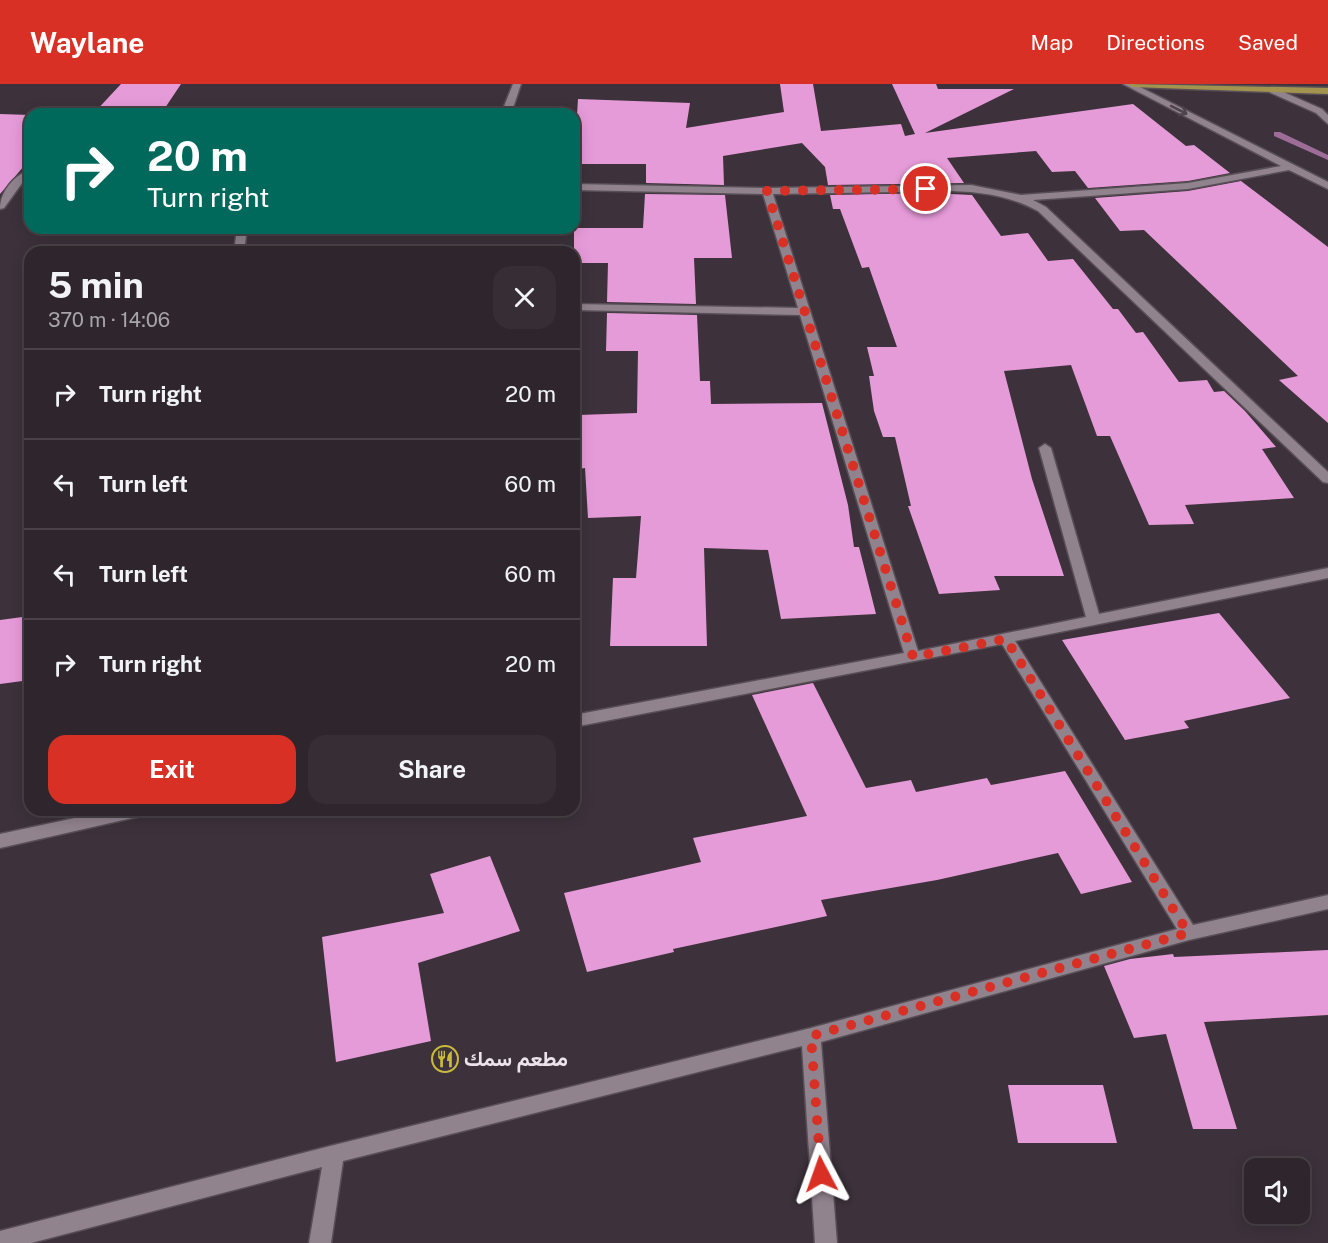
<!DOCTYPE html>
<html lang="en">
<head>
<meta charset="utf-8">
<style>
  body { margin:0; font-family:"Public Sans",Vazirmatn,sans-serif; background:#362e34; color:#f1f3f6; height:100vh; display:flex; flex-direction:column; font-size:22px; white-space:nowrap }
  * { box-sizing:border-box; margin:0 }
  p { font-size:20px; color:#a7a5a9 }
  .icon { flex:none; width:33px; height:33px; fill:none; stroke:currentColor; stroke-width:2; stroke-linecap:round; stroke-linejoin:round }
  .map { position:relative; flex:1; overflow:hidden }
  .panel { position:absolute; left:24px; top:162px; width:556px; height:570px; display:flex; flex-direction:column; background:#2e262c; border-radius:18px; box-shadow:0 3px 15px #0003,0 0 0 2px #494348 }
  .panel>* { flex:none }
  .banner { position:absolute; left:24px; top:24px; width:556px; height:126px; border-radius:18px; box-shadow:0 3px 15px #0003,0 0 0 2px #494348; background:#00695c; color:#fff; overflow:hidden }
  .fabs { position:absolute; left:1244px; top:1074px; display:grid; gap:12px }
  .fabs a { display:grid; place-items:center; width:66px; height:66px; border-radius:12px; background:#2e262c; box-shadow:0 3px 15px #0003,0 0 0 2px #494348; font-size:30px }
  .pin { position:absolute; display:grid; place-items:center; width:51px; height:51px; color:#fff; margin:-26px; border:3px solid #fff; border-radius:50%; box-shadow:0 2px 6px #0007 }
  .me { position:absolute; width:66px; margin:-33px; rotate:356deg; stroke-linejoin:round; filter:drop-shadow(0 0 4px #0008) }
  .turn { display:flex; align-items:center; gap:21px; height:126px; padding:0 24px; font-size:27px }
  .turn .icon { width:78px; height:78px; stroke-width:2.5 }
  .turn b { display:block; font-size:42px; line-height:51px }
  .round { display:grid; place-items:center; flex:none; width:63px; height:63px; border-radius:18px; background:#362e34 }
  .headline { display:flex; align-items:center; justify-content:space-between; height:102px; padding:0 24px }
  h1 { font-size:36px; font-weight:700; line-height:45px }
  .cta { display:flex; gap:12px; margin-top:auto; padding:12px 24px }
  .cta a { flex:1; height:69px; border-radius:18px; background:#d93025; color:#fff; font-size:24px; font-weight:700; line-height:69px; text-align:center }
  .cta a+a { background:#362e34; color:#f1f3f6 }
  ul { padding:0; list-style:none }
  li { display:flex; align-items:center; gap:18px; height:90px; padding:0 24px; border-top:2px solid #494348 }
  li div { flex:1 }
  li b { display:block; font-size:22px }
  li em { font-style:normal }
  header { display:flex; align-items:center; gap:36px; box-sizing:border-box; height:84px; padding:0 30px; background:#d93025; color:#fff }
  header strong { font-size:28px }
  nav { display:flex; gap:33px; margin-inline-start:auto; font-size:21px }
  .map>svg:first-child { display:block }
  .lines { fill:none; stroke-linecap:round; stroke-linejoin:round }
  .stream { fill:#9e6d97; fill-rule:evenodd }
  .building { fill:#e69bd9 }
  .minor-casing { stroke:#584f56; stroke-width:3 }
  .major-casing { stroke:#584f56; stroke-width:3 }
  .minor { fill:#91838e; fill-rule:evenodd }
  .major { fill:#a2944e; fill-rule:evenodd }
  .oneway { stroke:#4e424c }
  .route { stroke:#d93025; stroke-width:10; stroke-dasharray:0 18 }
  .labels { text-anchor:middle; stroke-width:6; stroke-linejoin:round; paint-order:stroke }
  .near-poi-label { font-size:21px; font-weight:bold; fill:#ece4ea; stroke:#3d323b; text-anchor:start }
</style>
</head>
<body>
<header>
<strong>Waylane</strong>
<nav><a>Map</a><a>Directions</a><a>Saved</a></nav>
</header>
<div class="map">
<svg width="1328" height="1159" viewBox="0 0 1328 1159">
  <rect width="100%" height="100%" fill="#3d323b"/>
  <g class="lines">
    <!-- stream -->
    <path class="stream" d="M1274 48H1280L1328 71V76L1274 52Z"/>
  </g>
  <!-- building -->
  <path class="building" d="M121 0H181L161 30H93Z
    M780 0H813L821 47 901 40 905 52 915 50 892 0H936L938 5H1014L925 49 1133 20 1186 62 1194 61 1230 89 1188 97 1088 104 1075 87 1052 88 1036 67 947 74 964 99 828 101 825 83 802 59 723 72 724 101 646 99V80H574L578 15 690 19 686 44 784 28Z
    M0 30 30 31V75L0 110Z
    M1241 97 1328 163V339L1279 296 1298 292 1144 146 1120 147 1095 114 1188 107Z
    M931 109 972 111 1001 152 1028 149 1048 177 1073 175 1113 225H1118L1136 249 1143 248 1179 298 1207 296 1214 308 1224 307 1245 327 1276 363 1262 365 1294 414 1185 421 1194 440 1149 441 1110 352H1097L1071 281 1004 287 1032 395 1064 492H994L1000 506 939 510 908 422H911L895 353H883L874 327 869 292H874L867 263H897L869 183 862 184 840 125H833L830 111Z
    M645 110 725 111 732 174H694L696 220 607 218 608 179H574V144H643Z
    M607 229 697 231 700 297H710L711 320 822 319 848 421 854 463H859L876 530 781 535 768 466 704 464 707 562H610L613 494H636L641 432 588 434 585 384 578 385V331L637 329 638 267H606Z
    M1219 529 1290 614 1184 637 1189 644 1125 656 1062 556Z
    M30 532V596L0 600V536Z
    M813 599 866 704 911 696 916 708 987 694 991 701 1065 687 1132 798 1081 810 1058 769 937 796 821 816 827 832 673 865 674 868 587 888 564 809 701 778 693 754 807 732 752 611Z
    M490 772 520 847 418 879 431 957 336 978 322 853 444 829 430 790Z
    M1328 866V931L1204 938 1237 1045H1193L1166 950 1134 954 1104 882 1130 875 1173 870 1174 873Z
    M1008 1001H1103L1117 1059H1018Z"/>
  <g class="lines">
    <defs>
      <path id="minor" d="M513 0H521L511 30H501Z
        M1123 0H1134L1328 98V105L1289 86 1188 105 1033 116 1046 123 1328 388V399L1323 398 1038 127C992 102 944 107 894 108 853 109 813 109 773 110L918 567 1086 533 1039 364 1045 360 1051 364 1099 530 1328 484V494L1015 557 1193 841 1328 811V825L1189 856 821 958 837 1159H815L802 962 343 1077 331 1159H309L322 1083 31 1159H0V1147L334 1061 811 944 1177 845 1002 560 574 643V631L904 569 800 231 574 226V220L798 224 763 110 574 106V100L767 104 971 101 1021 111 1188 99 1281 82Z
        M1272 3 1322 25 1328 31V40L1316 29 1269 8 1268 6Z
        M30 86V93L25 95 4 124 0 125C0 108 14 91 30 86Z
        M237 144H247L244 168H234Z
        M112 726H149L147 730 141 732 0 764V750Z"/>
      <path id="major" d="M1128 0 1328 4V10L1132 3Z"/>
    </defs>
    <!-- minor casing -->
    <use href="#minor" class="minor-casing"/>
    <!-- major casing -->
    <use href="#major" class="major-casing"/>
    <!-- minor -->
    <use href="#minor" class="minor"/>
    <!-- major -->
    <use href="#major" class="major"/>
  </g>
  <!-- one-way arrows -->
  <defs><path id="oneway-shaft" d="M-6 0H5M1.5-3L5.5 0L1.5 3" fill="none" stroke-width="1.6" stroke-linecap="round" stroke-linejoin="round" transform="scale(1.5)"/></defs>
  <use class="oneway" href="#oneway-shaft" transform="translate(1179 26) rotate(27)"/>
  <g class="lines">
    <!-- route -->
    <path class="route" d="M821 1090 811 952 1188 849 1006 555 913 573 767 107 926 105"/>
  </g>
  <!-- icons -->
  <defs>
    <symbol id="restaurant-ring" viewBox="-11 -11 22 22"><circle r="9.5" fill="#3d323b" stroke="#c8bb3b" stroke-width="1.5"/><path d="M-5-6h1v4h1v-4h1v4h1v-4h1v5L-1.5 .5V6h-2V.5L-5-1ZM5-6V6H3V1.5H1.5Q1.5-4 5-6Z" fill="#c8bb3b"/></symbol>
  </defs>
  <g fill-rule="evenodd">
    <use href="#restaurant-ring" x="430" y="960" width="30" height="30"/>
  </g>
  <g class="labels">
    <!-- near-poi labels -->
    <g class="near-poi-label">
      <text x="464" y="982">مطعم سمك</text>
    </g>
  </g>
</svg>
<div class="fabs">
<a><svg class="icon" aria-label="sound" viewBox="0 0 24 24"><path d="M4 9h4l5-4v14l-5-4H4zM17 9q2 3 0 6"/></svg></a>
</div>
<div class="pin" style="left:926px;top:105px;background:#d93025"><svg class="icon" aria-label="arrive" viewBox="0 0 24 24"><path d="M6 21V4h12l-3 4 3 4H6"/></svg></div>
<svg class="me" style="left:821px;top:1090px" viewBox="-20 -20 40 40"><path d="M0-17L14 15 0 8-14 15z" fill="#d93025" stroke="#fff" stroke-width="4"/></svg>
<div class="banner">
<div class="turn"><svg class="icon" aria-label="right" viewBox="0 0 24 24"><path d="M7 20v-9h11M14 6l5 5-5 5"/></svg><div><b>20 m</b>Turn right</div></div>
</div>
<section class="panel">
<div class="headline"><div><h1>5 min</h1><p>370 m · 14:06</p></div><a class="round"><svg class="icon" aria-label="close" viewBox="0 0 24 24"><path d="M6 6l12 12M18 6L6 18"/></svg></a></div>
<ul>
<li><svg class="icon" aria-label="right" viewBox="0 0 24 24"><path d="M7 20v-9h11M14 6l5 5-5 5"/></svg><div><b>Turn right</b></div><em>20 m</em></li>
<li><svg class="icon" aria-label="left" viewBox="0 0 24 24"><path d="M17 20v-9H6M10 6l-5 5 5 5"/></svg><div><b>Turn left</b></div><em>60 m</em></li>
<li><svg class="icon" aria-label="left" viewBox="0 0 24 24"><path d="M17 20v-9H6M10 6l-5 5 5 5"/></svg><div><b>Turn left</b></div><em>60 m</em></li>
<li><svg class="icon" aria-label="right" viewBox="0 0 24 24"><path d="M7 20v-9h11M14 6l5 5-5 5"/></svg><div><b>Turn right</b></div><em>20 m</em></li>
</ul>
<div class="cta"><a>Exit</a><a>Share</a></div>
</section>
</div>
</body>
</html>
